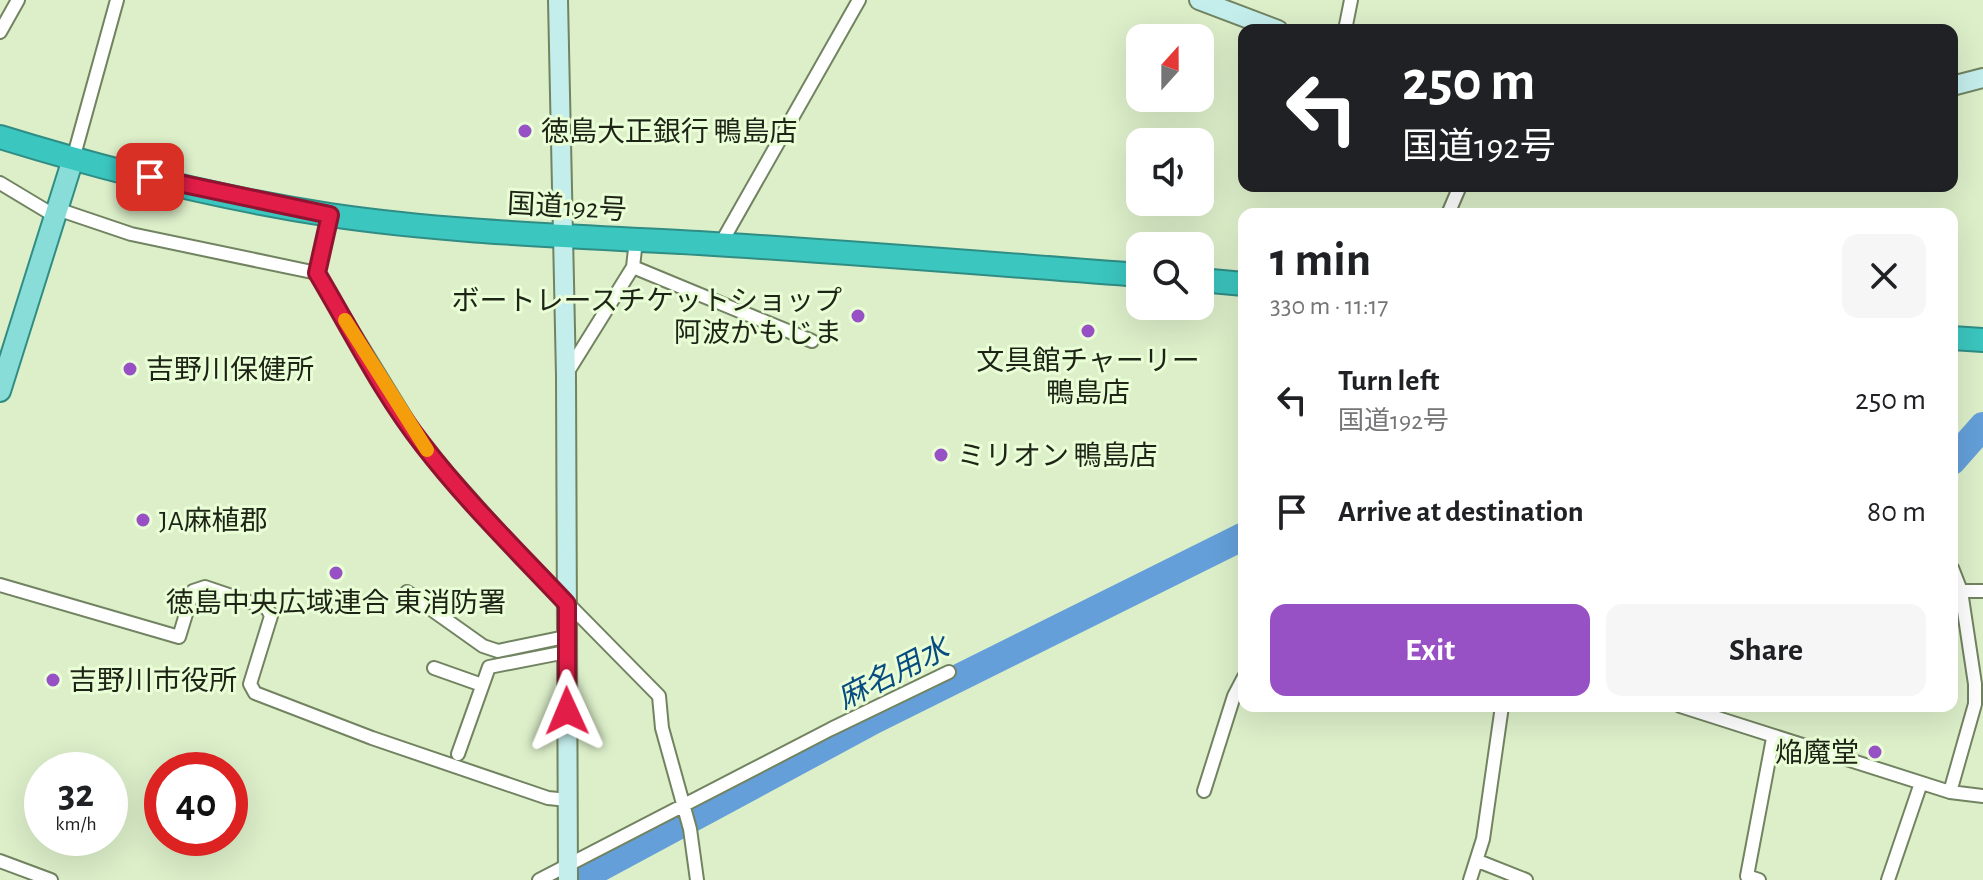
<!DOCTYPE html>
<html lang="en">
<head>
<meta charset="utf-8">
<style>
  body { margin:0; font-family:"Alegreya Sans","Noto Sans JP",sans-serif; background:#f6f6f6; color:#202124; height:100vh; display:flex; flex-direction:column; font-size:30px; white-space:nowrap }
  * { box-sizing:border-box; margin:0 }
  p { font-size:26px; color:#757577 }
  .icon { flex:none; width:44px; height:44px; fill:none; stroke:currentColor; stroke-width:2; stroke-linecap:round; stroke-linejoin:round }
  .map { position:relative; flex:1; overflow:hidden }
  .sheet { position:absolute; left:1238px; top:208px; width:720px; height:504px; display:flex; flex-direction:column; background:#fff; border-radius:16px; box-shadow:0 8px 32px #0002 }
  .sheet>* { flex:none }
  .top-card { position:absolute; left:1238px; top:24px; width:720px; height:168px; border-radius:16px; box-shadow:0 8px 32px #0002; background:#202124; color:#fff; overflow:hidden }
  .needle { width:52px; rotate:21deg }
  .buttons { position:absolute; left:1126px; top:24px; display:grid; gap:16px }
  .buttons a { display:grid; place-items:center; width:88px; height:88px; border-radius:16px; background:#fff; box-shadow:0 8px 32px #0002; font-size:40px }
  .speed { position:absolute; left:24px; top:752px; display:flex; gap:16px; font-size:40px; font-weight:700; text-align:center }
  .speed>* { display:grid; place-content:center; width:104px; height:104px; border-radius:50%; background:#fff; box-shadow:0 8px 32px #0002; line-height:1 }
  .speed small { font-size:20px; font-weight:400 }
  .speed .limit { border:12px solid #d22; background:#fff; color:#111 }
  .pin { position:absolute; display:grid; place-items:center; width:68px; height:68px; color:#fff; margin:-34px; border-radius:16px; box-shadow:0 4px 12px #0006 }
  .me { position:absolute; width:88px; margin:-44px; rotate:359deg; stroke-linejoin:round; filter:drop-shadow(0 0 6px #0008) }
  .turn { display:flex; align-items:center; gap:28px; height:168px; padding:0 32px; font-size:36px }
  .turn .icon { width:104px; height:104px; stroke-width:2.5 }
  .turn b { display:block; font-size:56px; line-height:68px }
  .round { display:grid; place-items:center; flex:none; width:84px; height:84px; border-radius:16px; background:#f6f6f6 }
  .overview { display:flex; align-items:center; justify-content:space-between; height:136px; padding:0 32px }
  h1 { font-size:48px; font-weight:700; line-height:60px }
  .primary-button { display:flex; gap:16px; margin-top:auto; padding:16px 32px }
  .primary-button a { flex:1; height:92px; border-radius:16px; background:#9751c5; color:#fff; font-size:32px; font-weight:700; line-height:92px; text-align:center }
  .primary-button a+a { background:#f6f6f6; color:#202124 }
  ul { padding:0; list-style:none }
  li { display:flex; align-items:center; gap:24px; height:112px; padding:0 32px }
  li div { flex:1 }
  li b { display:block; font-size:30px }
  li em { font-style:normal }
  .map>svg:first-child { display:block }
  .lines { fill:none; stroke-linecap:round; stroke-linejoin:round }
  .river { stroke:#649fd9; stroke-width:28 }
  .street-casing { stroke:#718360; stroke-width:16 }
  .secondary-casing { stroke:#718360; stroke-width:22 }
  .primary-casing { stroke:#308d84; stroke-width:24 }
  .highway-casing { stroke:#308d84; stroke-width:26 }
  .street { stroke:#fff; stroke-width:12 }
  .secondary { stroke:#c4eeec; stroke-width:18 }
  .primary { stroke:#89ddd9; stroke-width:20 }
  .highway { stroke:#3bc6bf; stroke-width:22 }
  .route-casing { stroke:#92132f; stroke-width:20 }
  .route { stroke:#e11d48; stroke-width:14 }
  .slow { stroke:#f59e0b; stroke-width:14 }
  .poi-dot { fill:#9751c5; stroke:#e9fdd6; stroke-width:3 }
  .labels { text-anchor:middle; stroke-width:6; stroke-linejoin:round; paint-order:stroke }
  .poi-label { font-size:28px; fill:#1d2416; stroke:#e9fdd6; text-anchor:start }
  .street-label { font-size:28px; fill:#1d2416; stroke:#e9fdd6 }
  .water-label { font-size:30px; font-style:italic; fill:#074b81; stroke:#e9fdd6 }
</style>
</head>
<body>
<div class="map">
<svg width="1983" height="880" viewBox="0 0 1983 880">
  <rect width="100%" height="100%" fill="#dcefc9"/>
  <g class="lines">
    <!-- river -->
    <path class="river" d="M1952 461 1983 426
      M577 880 874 720 1244 536"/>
    <defs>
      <path id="street" d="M1345 30 1351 0
        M0 32 18 0
        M73 159 117 0
        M0 183 55 216
        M57 209 131 234 317 273
        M1448 214 1460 186
        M330 215 317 273 422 444 531 566 659 696 662 728 690 829 697 880
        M636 240 633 267 812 341
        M720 245 859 0
        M567 373 633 267
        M0 585 179 637 193 591 205 587 267 608 271 616 250 684 255 693 372 738 548 798 568 800
        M1961 591H1983
        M407 592 483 646 498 651 565 637
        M434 668 482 685
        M1680 706 1950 792 1983 796
        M458 754 489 667 566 652
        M1204 791 1234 696 1244 677
        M1950 792 1975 704V684L1961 591 1952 568
        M0 861 51 880
        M1478 861 1526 880
        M539 880 831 729 949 672
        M1470 880 1483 839 1502 706
        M1759 880 1747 876 1773 738
        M1888 880 1921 783"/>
      <path id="secondary" d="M558 0 566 376 568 880
        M1199 0 1278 30
        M1952 86 1983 78"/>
      <path id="primary" d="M0 391 73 159"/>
      <path id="highway" d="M0 137C107 170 219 198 330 215 452 233 576 236 699 243 846 252 993 264 1140 275
        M1200 280 1244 284
        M1952 338 1983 340"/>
    </defs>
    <!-- street casing -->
    <use href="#street" class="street-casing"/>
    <!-- secondary casing -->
    <use href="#secondary" class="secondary-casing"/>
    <!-- primary casing -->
    <use href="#primary" class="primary-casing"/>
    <!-- highway casing -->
    <use href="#highway" class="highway-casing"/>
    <!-- street -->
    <use href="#street" class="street"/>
    <!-- secondary -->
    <use href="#secondary" class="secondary"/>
    <!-- primary -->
    <use href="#primary" class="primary"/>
    <!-- highway -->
    <use href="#highway" class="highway"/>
  </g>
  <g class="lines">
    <defs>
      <path id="route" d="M150 177 330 215 317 273C351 330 382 393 423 445 466 501 518 552 567 604V711"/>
    </defs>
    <!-- route casing -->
    <use href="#route" class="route-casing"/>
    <!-- route -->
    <use href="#route" class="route"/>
    <!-- slow -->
    <path class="slow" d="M345 320 427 450"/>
  </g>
  <!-- markers -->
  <g class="poi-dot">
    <circle cx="525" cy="131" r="8"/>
    <circle cx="858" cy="316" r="8"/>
    <circle cx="1088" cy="331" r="8"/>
    <circle cx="130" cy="369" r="8"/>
    <circle cx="941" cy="455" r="8"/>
    <circle cx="143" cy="520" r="8"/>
    <circle cx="336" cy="573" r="8"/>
    <circle cx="53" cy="680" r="8"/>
    <circle cx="1875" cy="752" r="8"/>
  </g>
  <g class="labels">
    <!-- poi labels -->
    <g class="poi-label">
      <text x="541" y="141">徳島大正銀行 鴨島店</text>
      <text x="842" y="310" text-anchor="end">ボートレースチケットショップ<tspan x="842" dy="32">阿波かもじま</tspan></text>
      <text x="1088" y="370" text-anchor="middle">文具館チャーリー<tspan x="1088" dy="32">鴨島店</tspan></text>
      <text x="146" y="379">吉野川保健所</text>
      <text x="957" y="465">ミリオン 鴨島店</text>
      <text x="159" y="530">JA麻植郡</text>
      <text x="336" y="612" text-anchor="middle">徳島中央広域連合 東消防署</text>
      <text x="69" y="690">吉野川市役所</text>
      <text x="1859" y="762" text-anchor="end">焔魔堂</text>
    </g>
    <!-- street labels -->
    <g class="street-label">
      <text transform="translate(567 206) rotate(3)" y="10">国道192号</text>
    </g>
    <!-- water labels -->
    <g class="water-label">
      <text transform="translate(893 673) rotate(-27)" y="10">麻名用水</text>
    </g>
  </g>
</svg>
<div class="buttons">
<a><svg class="needle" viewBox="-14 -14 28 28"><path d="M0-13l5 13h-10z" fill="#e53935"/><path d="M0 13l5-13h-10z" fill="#757577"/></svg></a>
<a><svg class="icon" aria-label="sound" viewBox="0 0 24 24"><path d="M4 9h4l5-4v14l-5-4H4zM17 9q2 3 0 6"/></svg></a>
<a><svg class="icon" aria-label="search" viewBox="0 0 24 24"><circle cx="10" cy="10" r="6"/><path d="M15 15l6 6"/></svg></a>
</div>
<div class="speed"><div>32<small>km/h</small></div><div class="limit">40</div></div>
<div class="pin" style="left:150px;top:177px;background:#d93025"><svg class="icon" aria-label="arrive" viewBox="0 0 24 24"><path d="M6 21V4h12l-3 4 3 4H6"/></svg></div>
<svg class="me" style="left:567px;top:711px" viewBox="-20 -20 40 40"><path d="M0-17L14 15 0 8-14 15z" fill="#e11d48" stroke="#fff" stroke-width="4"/></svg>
<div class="top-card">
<div class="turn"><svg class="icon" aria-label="left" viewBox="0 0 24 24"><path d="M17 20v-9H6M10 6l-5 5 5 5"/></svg><div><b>250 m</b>国道192号</div></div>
</div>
<section class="sheet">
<div class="overview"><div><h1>1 min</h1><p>330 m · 11:17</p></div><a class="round"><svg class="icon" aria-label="close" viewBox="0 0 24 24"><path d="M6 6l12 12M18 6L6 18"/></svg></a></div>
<ul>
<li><svg class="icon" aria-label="left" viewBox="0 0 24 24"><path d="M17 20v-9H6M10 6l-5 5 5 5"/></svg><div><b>Turn left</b><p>国道192号</p></div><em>250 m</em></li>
<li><svg class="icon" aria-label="arrive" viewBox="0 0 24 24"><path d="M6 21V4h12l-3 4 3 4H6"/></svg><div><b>Arrive at destination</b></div><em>80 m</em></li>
</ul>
<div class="primary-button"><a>Exit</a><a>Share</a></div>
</section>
</div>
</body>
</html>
